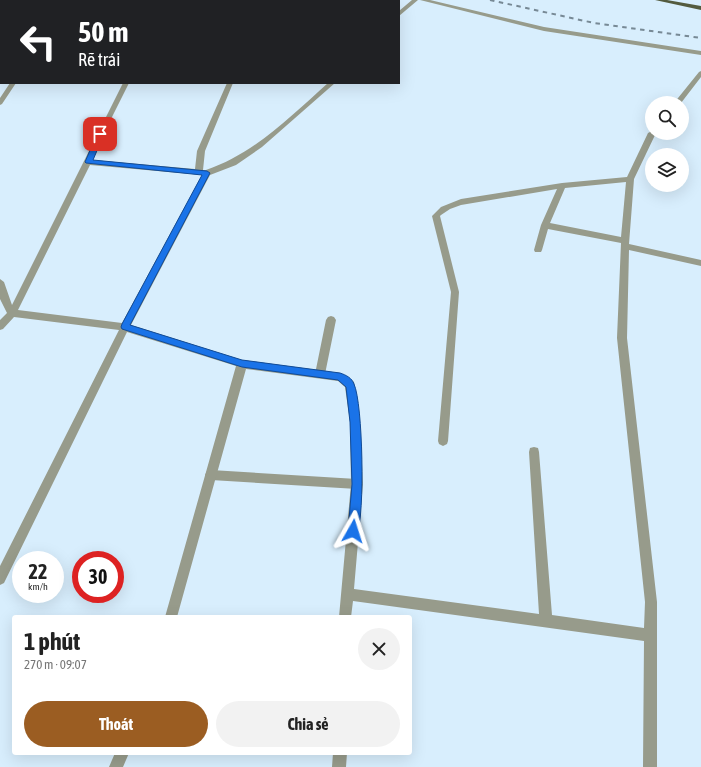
<!DOCTYPE html>
<html lang="vi">
<head>
<meta charset="utf-8">
<style>
  body { margin:0; font-family:"Asap Condensed",sans-serif; background:#f2f2f2; color:#222; height:100vh; display:flex; flex-direction:column; font-size:15px; white-space:nowrap }
  * { box-sizing:border-box; margin:0 }
  p { font-size:13px; color:#767676 }
  .icon { flex:none; width:22px; height:22px; fill:none; stroke:currentColor; stroke-width:2; stroke-linecap:round; stroke-linejoin:round }
  .map { position:relative; flex:1; overflow:hidden }
  .details { position:absolute; left:12px; top:615px; width:400px; height:140px; display:flex; flex-direction:column; background:#fff; border-radius:4px; box-shadow:0 4px 16px #0002 }
  .details>* { flex:none }
  .banner { position:absolute; left:0px; top:0px; width:400px; height:84px; box-shadow:0 4px 16px #0002; background:#202124; color:#fff; overflow:hidden }
  .controls { position:absolute; left:645px; top:96px; display:grid; gap:8px }
  .controls a { display:grid; place-items:center; width:44px; height:44px; border-radius:50%; background:#fff; box-shadow:0 4px 16px #0002; font-size:20px }
  .speed { position:absolute; left:12px; top:551px; display:flex; gap:8px; font-size:20px; font-weight:700; text-align:center }
  .speed>* { display:grid; place-content:center; width:52px; height:52px; border-radius:50%; background:#fff; box-shadow:0 4px 16px #0002; line-height:1 }
  .speed small { font-size:10px; font-weight:400 }
  .speed .limit { border:6px solid #d22; background:#fff; color:#111 }
  .pin { position:absolute; display:grid; place-items:center; width:34px; height:34px; color:#fff; margin:-17px; border-radius:8px; box-shadow:0 2px 6px #0006 }
  .me { position:absolute; width:44px; margin:-22px; rotate:6deg; stroke-linejoin:round; filter:drop-shadow(0 0 3px #0008) }
  .turn { display:flex; align-items:center; gap:14px; height:84px; padding:0 12px; font-size:18px }
  .turn .icon { width:52px; height:52px; stroke-width:2.5 }
  .turn b { display:block; font-size:28px; line-height:34px }
  .round { display:grid; place-items:center; flex:none; width:42px; height:42px; border-radius:21px; background:#f2f2f2 }
  .headline { display:flex; align-items:center; justify-content:space-between; height:68px; padding:0 12px }
  h1 { font-size:24px; font-weight:700; line-height:30px }
  .primary-button { display:flex; gap:8px; margin-top:auto; padding:8px 12px }
  .primary-button a { flex:1; height:46px; border-radius:24px; background:#9b5d22; color:#fff; font-size:16px; font-weight:700; line-height:46px; text-align:center }
  .primary-button a+a { background:#f2f2f2; color:#222 }
  .map>svg:first-child { display:block }
  .lines { fill:none; stroke-linecap:round; stroke-linejoin:round }
  .service { fill:#979b8b; fill-rule:evenodd }
  .minor { fill:#979b8b; fill-rule:evenodd }
  .primary { fill:#535b3f; fill-rule:evenodd }
  .rail { stroke:#778995; stroke-width:2; stroke-dasharray:4.5 4.5; stroke-linecap:butt }
  .route { fill:#1a73e8; stroke:#114b97 }
</style>
</head>
<body>
<div class="map">
<svg width="701" height="767" viewBox="0 0 701 767">
  <rect width="100%" height="100%" fill="#d8eefd"/>
  <g class="lines">
    <!-- service -->
    <path class="service" d="M331 316 334 317 336 320 325 374 323 377 320 378 317 377 315 374 326 320 328 317Z
      M211 470 357 479 361 480 363 484 361 488 357 489 211 480 207 479 205 475 207 471Z"/>
    <!-- minor -->
    <path class="minor" d="M262 0H268V1H262Z
      M412 0H418L399 16V11Z
      M420 0H430L544 27 701 51V55L544 31Z
      M701 71V77L681 103H674L699 72Z
      M10 83H16L2 104 0 105V98Z
      M123 83H129L110 121 93 160 195 169 197 151 227 83H233L205 151 203 170H206C254 154 291 116 328 83H335L262 147 236 165 210 175 131 325 242 360 340 373 354 382 360 422 363 484 354 589 539 614 529 452 530 448 534 447 538 448 539 452 552 615 644 628 645 602 617 338 621 243 548 229 542 250 541 252H535L534 250 541 225 557 189 461 205 450 209 441 215 440 216 459 292 448 441 447 444 443 446 439 444 438 441 451 292 432 216 441 207 461 199 562 183 627 177 648 133 652 131V133H656L634 179 629 244 701 260V266L629 250 627 338 657 602V767H643L644 641 353 601 351 617H339L351 484 350 422 345 387 338 381 246 369 177 617H165L236 366 127 332 4 583 0 585V566L119 330 14 317 3 329 0 330V320L7 313 0 299V279L4 282 12 305ZM90 165 202 175 122 323 18 310ZM626 182 621 237 550 223 565 188Z
      M115 753H129L123 767H109Z
      M333 753H347L346 767H332Z"/>
    <!-- primary -->
    <path class="primary" d="M655 0H667L701 6V10Z"/>
    <!-- rail -->
    <path class="rail" d="M490 0 594 23 701 38"/>
  </g>
  <!-- route -->
  <path class="route" d="M100 132 104 134 93 160 207 171 210 173 130 325 242 360 340 373C346 375 352 378 354 384 363 404 365 514 357 535L353 536 349 535 348 531 352 484 350 422 346 387 338 380 242 367 122 329 121 327 122 324 202 175 86 163 85 162 97 134Z"/>
</svg>
<div class="controls">
<a><svg class="icon" aria-label="search" viewBox="0 0 24 24"><circle cx="10" cy="10" r="6"/><path d="M15 15l6 6"/></svg></a>
<a><svg class="icon" aria-label="layers" viewBox="0 0 24 24"><path d="M12 4l9 5-9 5-9-5zM3 14l9 5 9-5"/></svg></a>
</div>
<div class="speed"><div>22<small>km/h</small></div><div class="limit">30</div></div>
<div class="pin" style="left:100px;top:134px;background:#d93025"><svg class="icon" aria-label="arrive" viewBox="0 0 24 24"><path d="M6 21V4h12l-3 4 3 4H6"/></svg></div>
<svg class="me" style="left:353px;top:531px" viewBox="-20 -20 40 40"><path d="M0-17L14 15 0 8-14 15z" fill="#1a73e8" stroke="#fff" stroke-width="4"/></svg>
<div class="banner">
<div class="turn"><svg class="icon" aria-label="left" viewBox="0 0 24 24"><path d="M17 20v-9H6M10 6l-5 5 5 5"/></svg><div><b>50 m</b>Rẽ trái</div></div>
</div>
<section class="details">
<div class="headline"><div><h1>1 phút</h1><p>270 m · 09:07</p></div><a class="round"><svg class="icon" aria-label="close" viewBox="0 0 24 24"><path d="M6 6l12 12M18 6L6 18"/></svg></a></div>
<div class="primary-button"><a>Thoát</a><a>Chia sẻ</a></div>
</section>
</div>
</body>
</html>
